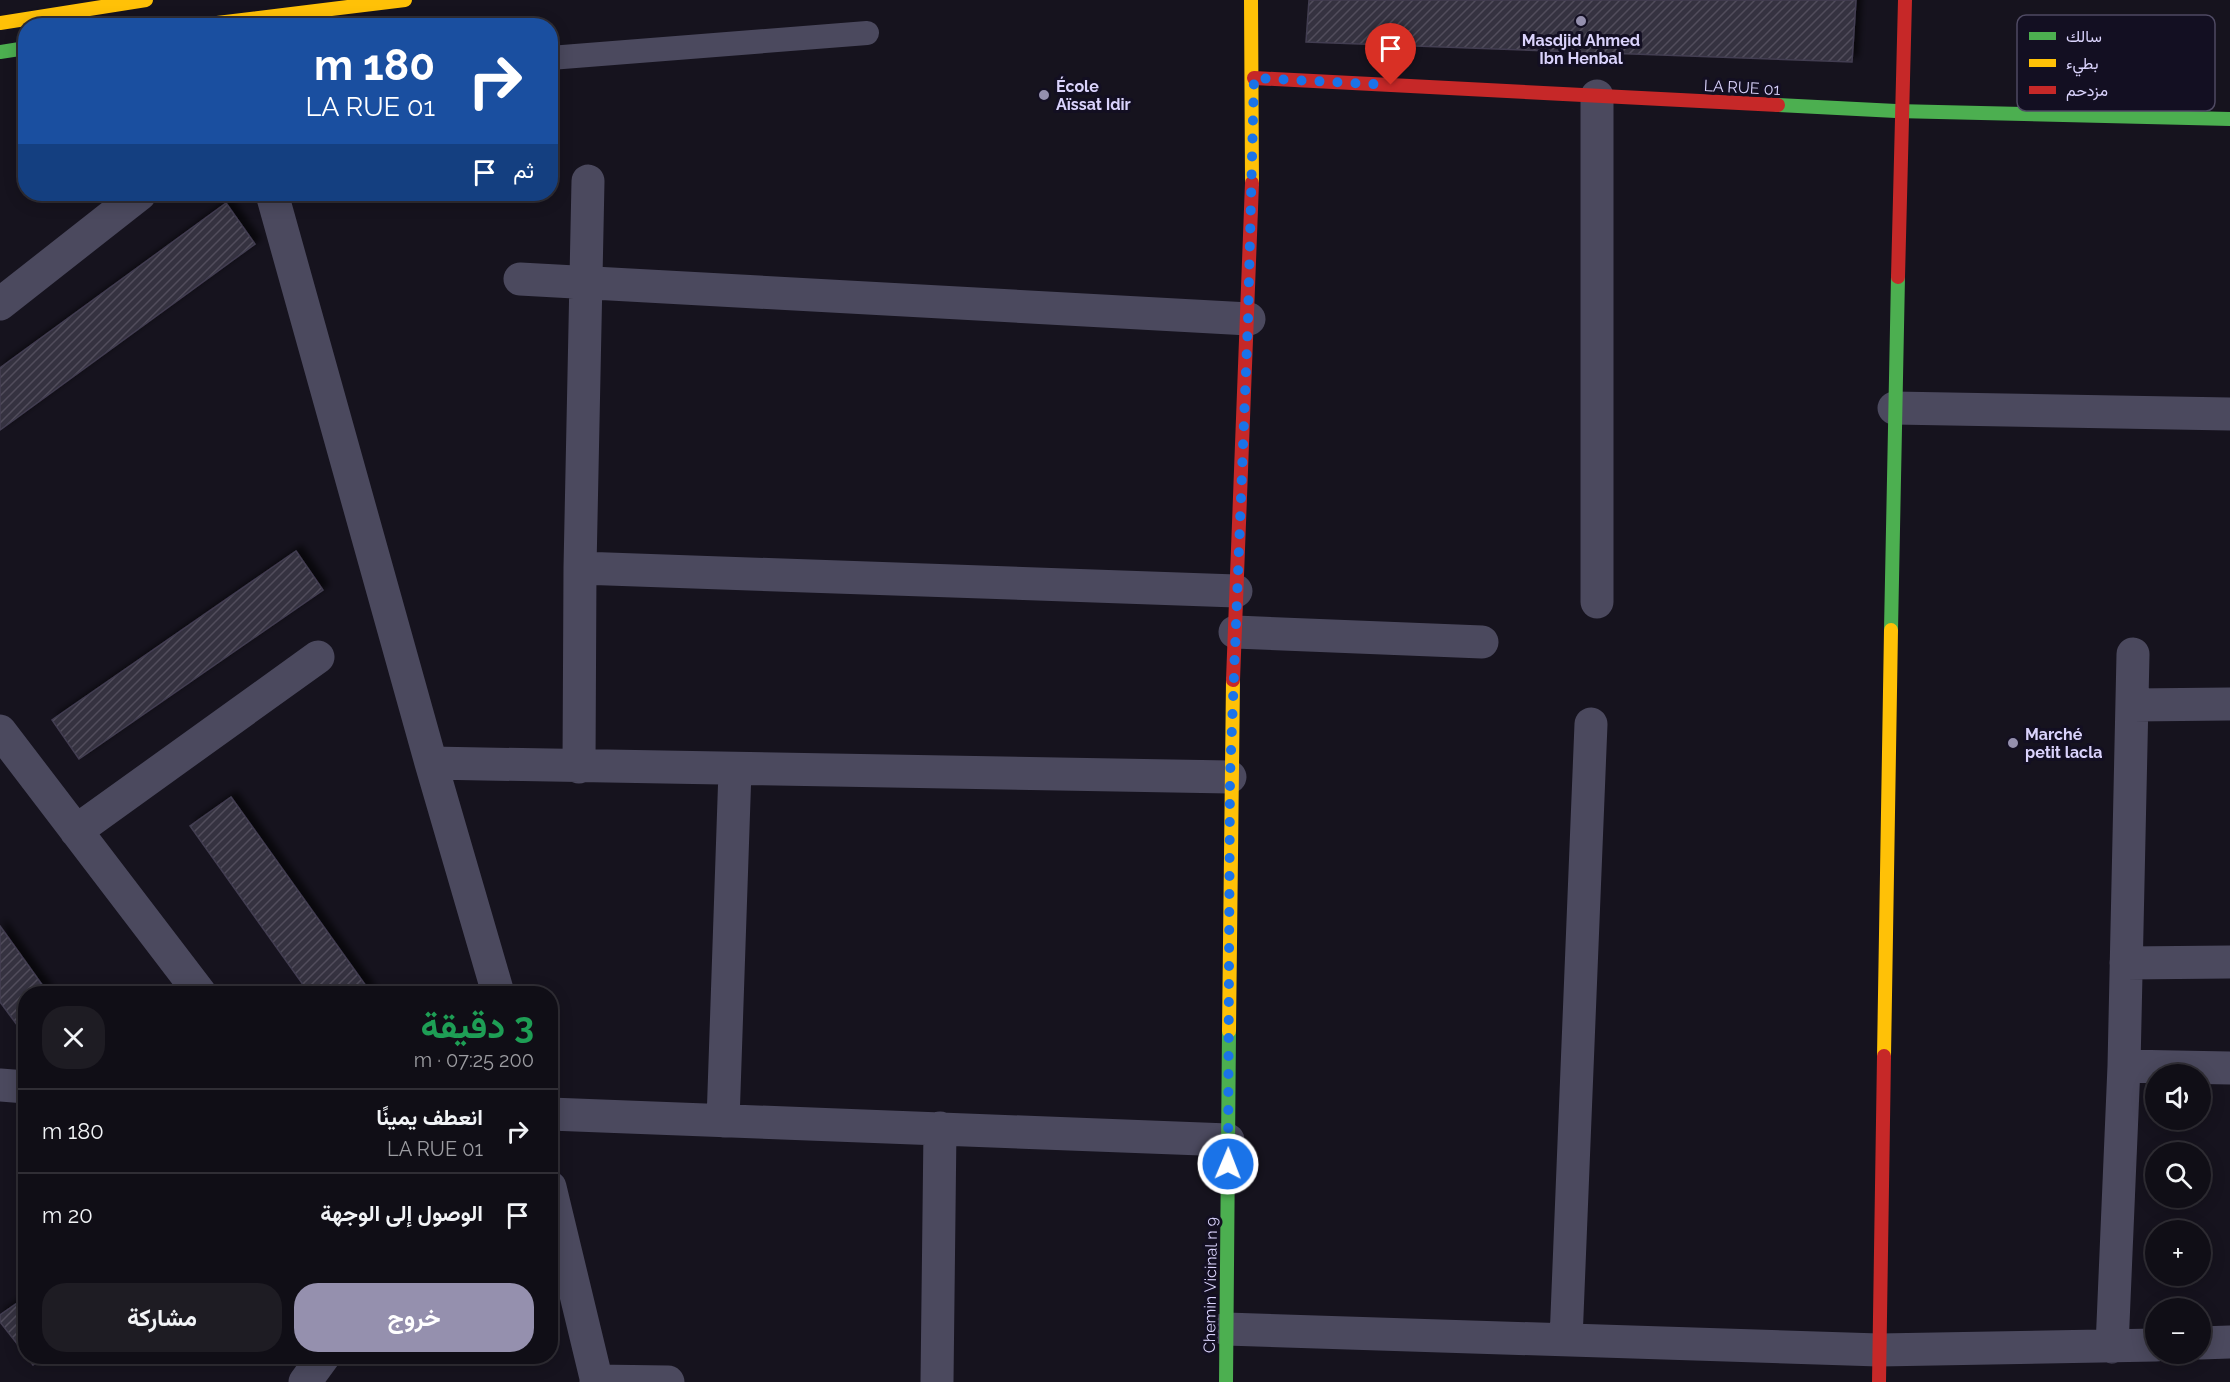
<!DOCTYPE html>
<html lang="ar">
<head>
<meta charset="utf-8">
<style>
  body { margin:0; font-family:Raleway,Vazirmatn,sans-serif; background:#1e1c23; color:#f1f3f6; direction:rtl; height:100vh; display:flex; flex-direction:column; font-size:22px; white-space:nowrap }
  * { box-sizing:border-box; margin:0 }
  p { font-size:20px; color:#9c9ca1 }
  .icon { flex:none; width:33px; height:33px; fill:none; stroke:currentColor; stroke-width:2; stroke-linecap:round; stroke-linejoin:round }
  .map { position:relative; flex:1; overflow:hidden; direction:ltr }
  .side { position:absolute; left:18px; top:986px; width:540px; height:378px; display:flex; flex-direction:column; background:#100e16; border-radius:24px; box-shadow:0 3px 15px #0003,0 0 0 2px #302e35; direction:rtl }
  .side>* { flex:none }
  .banner { position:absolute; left:18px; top:18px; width:540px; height:183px; border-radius:24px; box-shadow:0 3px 15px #0003,0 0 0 2px #302e35; direction:rtl; background:#1a4fa0; color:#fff; overflow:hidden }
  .tools { position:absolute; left:2145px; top:1064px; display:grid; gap:12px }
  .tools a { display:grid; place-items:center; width:66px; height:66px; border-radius:50%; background:#100e16; box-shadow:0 3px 15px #0003,0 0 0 2px #302e35; font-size:30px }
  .pin { position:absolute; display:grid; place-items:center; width:51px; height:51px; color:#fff; margin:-62px -26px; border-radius:50% 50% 50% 0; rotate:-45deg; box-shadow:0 0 6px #0007 }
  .pin .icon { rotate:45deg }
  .me { position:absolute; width:66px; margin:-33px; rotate:1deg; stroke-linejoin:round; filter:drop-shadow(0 0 4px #0008) }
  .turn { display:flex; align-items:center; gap:21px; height:126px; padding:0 24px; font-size:27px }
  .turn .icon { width:78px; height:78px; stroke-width:2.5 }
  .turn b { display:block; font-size:42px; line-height:51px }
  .then { display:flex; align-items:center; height:57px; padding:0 24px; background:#0003; gap:12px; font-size:22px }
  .round { display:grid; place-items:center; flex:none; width:63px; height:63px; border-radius:24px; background:#1e1c23 }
  .summary { display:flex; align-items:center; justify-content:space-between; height:102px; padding:0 24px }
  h1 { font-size:36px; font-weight:700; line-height:45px; color:#1e9e55 }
  .button { display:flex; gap:12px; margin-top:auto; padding:12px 24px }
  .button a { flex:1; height:69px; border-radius:24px; background:#9590ae; color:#fff; font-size:24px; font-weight:700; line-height:69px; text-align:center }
  .button a+a { background:#1e1c23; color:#f1f3f6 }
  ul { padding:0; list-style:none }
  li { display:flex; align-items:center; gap:18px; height:84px; padding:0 24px; border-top:2px solid #302e35 }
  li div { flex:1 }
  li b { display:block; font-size:22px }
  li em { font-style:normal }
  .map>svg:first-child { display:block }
  .building { fill:url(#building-hatch); stroke:#433e51; stroke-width:1.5; filter:url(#shadow) }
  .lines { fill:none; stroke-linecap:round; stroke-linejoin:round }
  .lane { stroke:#4b495e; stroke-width:24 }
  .street { stroke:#4b495e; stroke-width:33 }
  .fast { stroke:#4caf50; stroke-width:14 }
  .slow { stroke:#ffc107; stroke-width:14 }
  .jam { stroke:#c62828; stroke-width:14 }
  .route { stroke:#1a73e8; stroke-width:10; stroke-dasharray:0 18 }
  .poi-dot { fill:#9590ae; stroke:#130f22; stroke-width:2 }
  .labels { text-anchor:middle; stroke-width:6; stroke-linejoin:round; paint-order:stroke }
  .poi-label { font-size:16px; font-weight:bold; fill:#dad3fc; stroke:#130f22; text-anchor:start }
  .street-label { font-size:16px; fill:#dad3fc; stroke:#130f22 }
  .key { fill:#130f22; stroke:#4f4a63; stroke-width:1.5 }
  .key-label { font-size:16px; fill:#dad3fc }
</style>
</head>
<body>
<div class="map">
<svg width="2230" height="1382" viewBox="0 0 2230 1382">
  <defs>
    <pattern id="building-hatch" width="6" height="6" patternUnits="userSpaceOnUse" patternTransform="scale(1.5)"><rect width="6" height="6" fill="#343140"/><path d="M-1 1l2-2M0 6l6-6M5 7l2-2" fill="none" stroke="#514e5c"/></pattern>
    <filter id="shadow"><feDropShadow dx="5.5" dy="-5.5" stdDeviation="3" flood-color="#0009"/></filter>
  </defs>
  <rect width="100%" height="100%" fill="#16131e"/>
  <!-- building -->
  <path class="building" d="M1309 0H1856L1852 62 1306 42Z
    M226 203 255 244 0 430V368Z
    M296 551 323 590 79 759 52 720Z
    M231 797 371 993H309L190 826Z
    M0 926 48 993H26V1037L0 1002Z
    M26 1297V1355L0 1322V1315Z
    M26 1356H47L33 1365Z"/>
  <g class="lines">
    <!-- lane -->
    <path class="lane" d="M550 58 867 33"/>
    <!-- street -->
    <path class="street" d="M272 194 431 763 498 993
      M520 279 1249 319
      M0 304 140 194
      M1894 408 2230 414
      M580 568 1236 591
      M1597 602V96
      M1235 632 1482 642
      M2133 705 2230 704
      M0 731 200 993
      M431 763 1230 777
      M579 767 580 568 588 181
      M76 831 318 657
      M2126 963 2230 962
      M2124 1066 2230 1068
      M0 1085 26 1087
      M550 1114 1228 1140
      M723 1121 735 770
      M550 1187 597 1382
      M1226 1329 1879 1350 2156 1345
      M1566 1340 1591 724
      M2200 1343 2230 1342
      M2112 1347 2124 1066 2133 654
      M596 1381 668 1382
      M305 1382 324 1356
      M937 1382 940 1128"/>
    <!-- fast -->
    <path class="fast" d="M0 52 26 48
      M1778 105 1896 111 2230 119
      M1891 630 1898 277
      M1226 1382 1229 1031"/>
    <!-- slow -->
    <path class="slow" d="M1251 0 1252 183
      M0 23 146 0
      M192 26 405 0
      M1229 1031 1233 680
      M1884 1056 1891 630"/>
    <!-- jam -->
    <path class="jam" d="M1254 78 1778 105
      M1898 277 1905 0
      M1233 680 1252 183
      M1879 1382 1884 1056"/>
  </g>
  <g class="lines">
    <!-- route -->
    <path class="route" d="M1228 1164 1230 777 1248 319 1254 78 1391 85"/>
  </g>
  <!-- markers -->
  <g class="poi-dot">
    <circle cx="1581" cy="21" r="6"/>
    <circle cx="1044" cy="95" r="6"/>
    <circle cx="2013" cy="743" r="6"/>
  </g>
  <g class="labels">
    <!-- poi labels -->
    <g class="poi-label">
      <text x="1581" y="46" text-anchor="middle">Masdjid Ahmed<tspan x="1581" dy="18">Ibn Henbal</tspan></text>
      <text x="1056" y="92">École<tspan x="1056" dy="18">Aïssat Idir</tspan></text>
      <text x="2025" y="740">Marché<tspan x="2025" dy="18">petit lacla</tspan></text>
    </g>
    <!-- street labels -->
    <g class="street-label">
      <text transform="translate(1742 87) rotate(3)" y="6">LA RUE 01</text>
      <text transform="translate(1210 1285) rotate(-89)" y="6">Chemin Vicinal n 9</text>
    </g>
  </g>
  <!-- legend -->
  <rect x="2017" y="15" width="198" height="96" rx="9" class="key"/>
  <rect x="2029" y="32" width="27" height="8" fill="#4caf50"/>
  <rect x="2029" y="59" width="27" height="8" fill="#ffc107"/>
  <rect x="2029" y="86" width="27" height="8" fill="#c62828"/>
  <g class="key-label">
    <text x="2066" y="42">سالك</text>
    <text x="2066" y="69">بطيء</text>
    <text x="2066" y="96">مزدحم</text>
  </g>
</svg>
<div class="tools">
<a><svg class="icon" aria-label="sound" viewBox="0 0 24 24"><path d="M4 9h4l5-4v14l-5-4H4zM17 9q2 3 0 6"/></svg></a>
<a><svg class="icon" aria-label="search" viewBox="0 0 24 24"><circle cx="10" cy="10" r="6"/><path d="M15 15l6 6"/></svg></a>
<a>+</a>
<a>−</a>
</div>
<div class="pin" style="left:1391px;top:85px;background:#d93025"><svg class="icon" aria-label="arrive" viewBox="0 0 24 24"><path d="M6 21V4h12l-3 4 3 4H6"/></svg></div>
<svg class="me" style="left:1228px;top:1164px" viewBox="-20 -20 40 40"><circle r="17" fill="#1a73e8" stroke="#fff" stroke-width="3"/><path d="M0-11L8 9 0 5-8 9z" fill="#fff"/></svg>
<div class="banner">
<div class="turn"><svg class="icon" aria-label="right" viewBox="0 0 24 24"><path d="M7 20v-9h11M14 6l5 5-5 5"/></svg><div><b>180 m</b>LA RUE 01</div></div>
<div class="then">ثم<svg class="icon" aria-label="arrive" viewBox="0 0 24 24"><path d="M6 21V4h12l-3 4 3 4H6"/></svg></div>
</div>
<section class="side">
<div class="summary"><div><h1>3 دقيقة</h1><p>200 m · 07:25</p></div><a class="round"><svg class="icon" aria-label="close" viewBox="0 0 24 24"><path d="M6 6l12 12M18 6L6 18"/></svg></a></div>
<ul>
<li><svg class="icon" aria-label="right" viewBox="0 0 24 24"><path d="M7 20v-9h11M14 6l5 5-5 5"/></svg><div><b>انعطف يمينًا</b><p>LA RUE 01</p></div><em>180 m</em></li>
<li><svg class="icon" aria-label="arrive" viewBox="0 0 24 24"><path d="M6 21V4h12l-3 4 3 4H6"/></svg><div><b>الوصول إلى الوجهة</b></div><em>20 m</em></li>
</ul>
<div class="button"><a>خروج</a><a>مشاركة</a></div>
</section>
</div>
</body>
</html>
